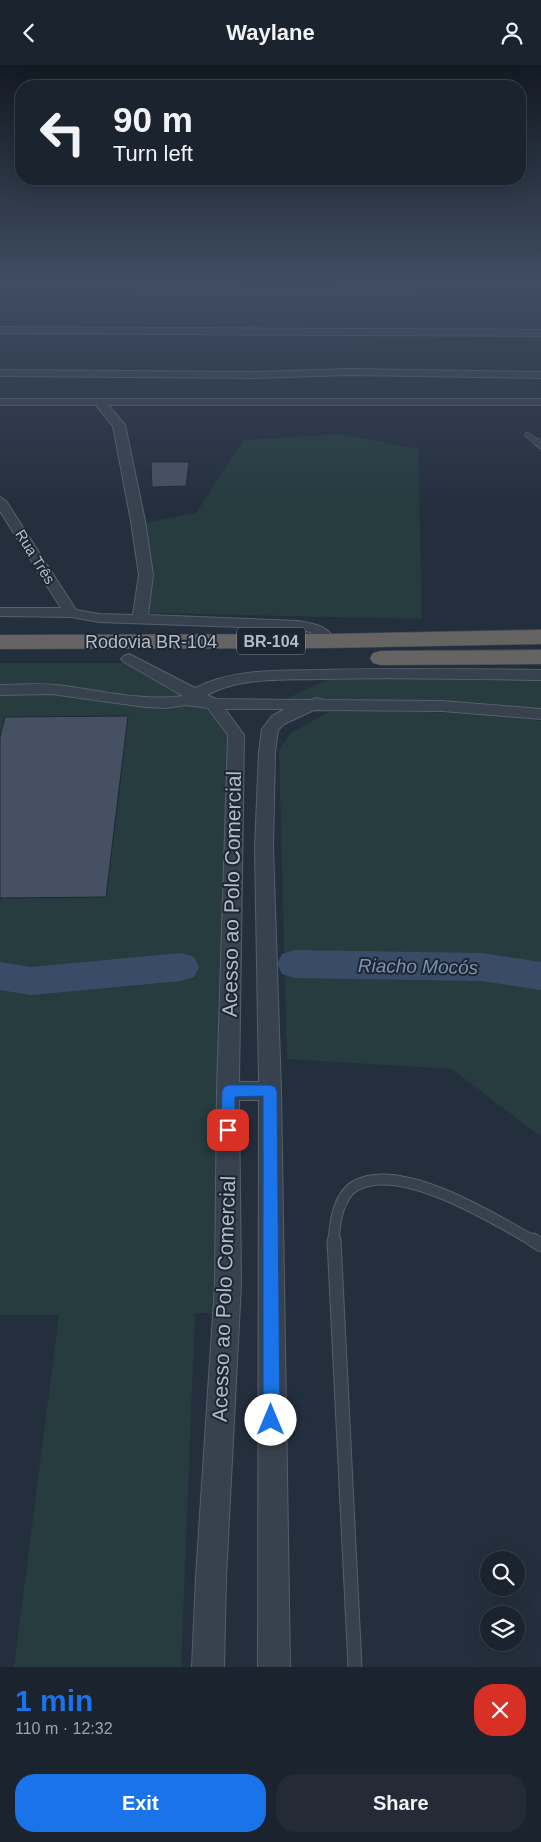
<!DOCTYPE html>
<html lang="en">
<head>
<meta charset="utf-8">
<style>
  body { margin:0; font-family:Helvetica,sans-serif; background:#242b36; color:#f1f3f6; height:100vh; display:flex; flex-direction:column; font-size:19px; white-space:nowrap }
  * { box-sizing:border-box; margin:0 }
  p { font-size:16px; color:#a0a4aa }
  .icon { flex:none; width:28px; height:28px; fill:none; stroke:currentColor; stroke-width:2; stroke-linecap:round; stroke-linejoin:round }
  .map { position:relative; height:1602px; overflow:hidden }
  .side { display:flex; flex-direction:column; background:#1b232e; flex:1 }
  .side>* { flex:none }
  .top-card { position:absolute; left:15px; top:15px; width:511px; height:105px; border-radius:20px; box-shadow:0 5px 20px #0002,0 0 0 1px #39404a; background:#1b232e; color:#f1f3f6; overflow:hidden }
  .buttons { position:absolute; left:480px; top:1486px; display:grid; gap:10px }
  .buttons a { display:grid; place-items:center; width:45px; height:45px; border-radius:50%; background:#1b232e; box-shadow:0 5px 20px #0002,0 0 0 1px #39404a; font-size:25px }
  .pin { position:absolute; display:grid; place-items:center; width:42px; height:42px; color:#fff; margin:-21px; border-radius:10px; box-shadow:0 2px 8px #0006 }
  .me { position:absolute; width:55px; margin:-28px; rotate:0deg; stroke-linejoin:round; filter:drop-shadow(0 0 4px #0008) }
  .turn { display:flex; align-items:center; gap:18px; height:105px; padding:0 15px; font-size:22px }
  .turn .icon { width:65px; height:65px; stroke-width:2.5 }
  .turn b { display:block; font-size:35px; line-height:42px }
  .round { display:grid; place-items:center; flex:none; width:52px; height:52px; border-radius:20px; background:#242b36 }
  .head { display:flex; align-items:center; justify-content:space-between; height:85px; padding:0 15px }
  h1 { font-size:30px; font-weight:800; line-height:38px; color:#1a73e8 }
  .cta { display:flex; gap:10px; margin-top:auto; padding:10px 15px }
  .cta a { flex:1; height:58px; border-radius:20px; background:#1a73e8; color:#fff; font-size:20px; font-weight:800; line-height:58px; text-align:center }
  .cta a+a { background:#242b36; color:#f1f3f6 }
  header { display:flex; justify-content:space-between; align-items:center; height:65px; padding:0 15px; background:#1b232e; font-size:22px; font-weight:800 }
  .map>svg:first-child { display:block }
  .green { fill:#263c3f }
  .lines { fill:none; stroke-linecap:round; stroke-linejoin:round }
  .river { fill:#394c67; fill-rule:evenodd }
  .building { fill:#455162; stroke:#1f2835 }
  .service-far3-casing { stroke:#565f6c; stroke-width:6 }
  .service-far2-casing { stroke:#565f6c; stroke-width:8 }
  .service-far1-casing { stroke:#565f6c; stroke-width:12 }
  .service-casing { stroke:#565f6c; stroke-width:15 }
  .minor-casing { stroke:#565f6c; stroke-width:2 }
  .trunk-casing { stroke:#434c59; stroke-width:1 }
  .service-far3 { stroke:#38414e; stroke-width:5 }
  .service-far2 { stroke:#38414e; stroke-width:6 }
  .service-far1 { stroke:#38414e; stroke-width:10 }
  .service { stroke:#38414e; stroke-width:13 }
  .minor { fill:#38414e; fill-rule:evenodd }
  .trunk { fill:#656462; fill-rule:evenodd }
  .route { fill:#1a73e8; stroke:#114b97 }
  .labels { text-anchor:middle; stroke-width:4; stroke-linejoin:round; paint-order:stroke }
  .far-street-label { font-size:15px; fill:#b4bcc9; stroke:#1d2633 }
  .shield { fill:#1d2633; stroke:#878f9c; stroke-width:1 }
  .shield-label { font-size:16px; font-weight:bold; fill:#b4bcc9 }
  .street-label { font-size:18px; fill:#b4bcc9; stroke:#1d2633 }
  .water-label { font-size:19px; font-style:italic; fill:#7c92b1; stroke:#1d2633 }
  .near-street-label { font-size:21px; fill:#b4bcc9; stroke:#1d2633 }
</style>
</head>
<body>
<header><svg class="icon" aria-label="back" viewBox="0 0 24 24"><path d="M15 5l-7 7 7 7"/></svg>Waylane<svg class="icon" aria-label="person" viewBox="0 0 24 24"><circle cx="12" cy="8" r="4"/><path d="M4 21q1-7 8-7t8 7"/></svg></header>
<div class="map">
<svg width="541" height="1602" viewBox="0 0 541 1602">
  <rect width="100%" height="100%" fill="#242f3e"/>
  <!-- green -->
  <path class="green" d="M341 369 418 384 422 554 149 548 150 485 144 458 196 448 244 375Z
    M0 598H127L198 631 232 670 224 1248H195L181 1602H14L59 1250H0Z
    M333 612 541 613V644L479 640 286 634Z
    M378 646 497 649 541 656V1072L452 1004 287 994 279 685 291 668 329 647Z"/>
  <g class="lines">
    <!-- river -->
    <path class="river" d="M295 885 481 888 541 897V925L481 916 295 913 282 909 277 899 282 889Z
      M181 888 194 892 199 902 194 912 181 916 31 930 0 925V897L31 902Z"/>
  </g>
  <!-- building -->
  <path class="building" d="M151 397H189L186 421 152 422Z
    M128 651 106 832 0 833V672L5 652Z"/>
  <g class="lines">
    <defs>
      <path id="service-far3" d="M527 370 539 378"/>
      <path id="service-far2" d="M537 377 541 380"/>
      <path id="service-far1" d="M334 1177C334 1160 338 1131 355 1121 400 1095 495 1154 535 1177"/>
      <path id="service" d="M334 1175 355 1602
        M533 1175 541 1180"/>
      <path id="minor" d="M0 222 295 224 541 222V228L295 230 0 228Z
        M0 262 541 265V271L0 268Z
        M350 304 541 307V313L350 310 256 313 0 311V305L256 307Z
        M0 334H541V340H108L125 360 145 456 153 510 148 550 298 556C314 559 328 560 335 576L332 579C321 582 322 575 315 570 310 566 304 566 298 564L99 557 71 552 0 551V543H61L0 446V432L6 436 76 545 99 549 133 550 139 510 131 456 113 361 96 340H0Z
        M129 589 195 623C234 603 280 606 323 605 396 603 468 604 541 605V615C467 614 393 612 320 614 283 615 241 612 207 630L216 634 310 635 317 633 323 635 442 636 541 644V654L442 646 314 645 284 659 278 665 275 687 273 782 281 1026 290 1602H258L259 1035H239L241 1219 226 1512 224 1602H192L196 1512 215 1219 217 1026 228 670 208 643 186 640 165 643 145 642 52 629 0 630V620C18 620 37 618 55 620 97 624 140 637 183 631L124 597 121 594 124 591ZM225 644H285L272 651 262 664 259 687 255 782 259 1017H239L244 670Z"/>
      <path id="trunk" d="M541 565V579L327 583 0 584V570L327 569Z
        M541 585V599L381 600 373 598 370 593 373 588 381 586Z"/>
    </defs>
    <!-- service-far3 casing -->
    <use href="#service-far3" class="service-far3-casing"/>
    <!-- service-far2 casing -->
    <use href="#service-far2" class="service-far2-casing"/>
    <!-- service-far1 casing -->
    <use href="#service-far1" class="service-far1-casing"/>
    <!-- service casing -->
    <use href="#service" class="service-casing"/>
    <!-- minor casing -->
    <use href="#minor" class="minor-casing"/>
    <!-- trunk casing -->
    <use href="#trunk" class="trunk-casing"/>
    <!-- service-far3 -->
    <use href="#service-far3" class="service-far3"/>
    <!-- service-far2 -->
    <use href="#service-far2" class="service-far2"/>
    <!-- service-far1 -->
    <use href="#service-far1" class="service-far1"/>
    <!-- service -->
    <use href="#service" class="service"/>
    <!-- minor -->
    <use href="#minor" class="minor"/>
    <!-- trunk -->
    <use href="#trunk" class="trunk"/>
  </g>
  <!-- sky -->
  <linearGradient id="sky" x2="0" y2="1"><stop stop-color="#141a22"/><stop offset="0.49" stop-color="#3f4d63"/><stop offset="1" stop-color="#3f4d63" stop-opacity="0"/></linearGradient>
  <rect width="541" height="442" fill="url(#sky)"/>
  <!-- route -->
  <path class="route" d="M228 1020H270L275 1022 277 1026 280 1355 277 1361 271 1363 265 1361 263 1355V1031L235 1032V1065L233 1069 228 1071 223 1069 221 1065 222 1026 224 1022Z"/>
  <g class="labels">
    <!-- far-street labels -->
    <g class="far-street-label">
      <text transform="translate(35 492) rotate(58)" y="5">Rua Três</text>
    </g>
    <!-- shield labels -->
    <rect class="shield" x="237" y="562.5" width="68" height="27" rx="4"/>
    <g class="shield-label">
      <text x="271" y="582">BR-104</text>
    </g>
    <!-- street labels -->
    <g class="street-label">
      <text x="151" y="583">Rodovia BR-104</text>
    </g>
    <!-- water labels -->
    <g class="water-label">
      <text transform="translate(418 901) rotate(1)" y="7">Riacho Mocós</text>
    </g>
    <!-- near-street labels -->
    <g class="near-street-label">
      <text transform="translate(232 829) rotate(-89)" y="7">Acesso ao Polo Comercial</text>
      <text transform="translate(224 1234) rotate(-88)" y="7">Acesso ao Polo Comercial</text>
    </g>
  </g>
</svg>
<div class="buttons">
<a><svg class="icon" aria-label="search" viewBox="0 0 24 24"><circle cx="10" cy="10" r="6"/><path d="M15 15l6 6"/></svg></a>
<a><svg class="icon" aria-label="layers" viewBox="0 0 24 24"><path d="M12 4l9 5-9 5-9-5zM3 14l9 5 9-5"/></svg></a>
</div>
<div class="pin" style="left:228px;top:1065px;background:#d93025"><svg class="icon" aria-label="arrive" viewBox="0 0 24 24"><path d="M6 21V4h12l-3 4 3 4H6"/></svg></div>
<svg class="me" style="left:271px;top:1355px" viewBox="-20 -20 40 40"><circle r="19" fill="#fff"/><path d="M0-13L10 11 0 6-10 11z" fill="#1a73e8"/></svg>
<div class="top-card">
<div class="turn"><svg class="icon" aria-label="left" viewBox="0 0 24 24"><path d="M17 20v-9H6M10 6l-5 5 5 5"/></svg><div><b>90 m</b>Turn left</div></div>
</div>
</div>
<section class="side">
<div class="head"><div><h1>1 min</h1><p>110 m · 12:32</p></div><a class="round" style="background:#d93025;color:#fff"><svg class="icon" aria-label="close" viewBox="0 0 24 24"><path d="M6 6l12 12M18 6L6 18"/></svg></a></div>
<div class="cta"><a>Exit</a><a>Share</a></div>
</section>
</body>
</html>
